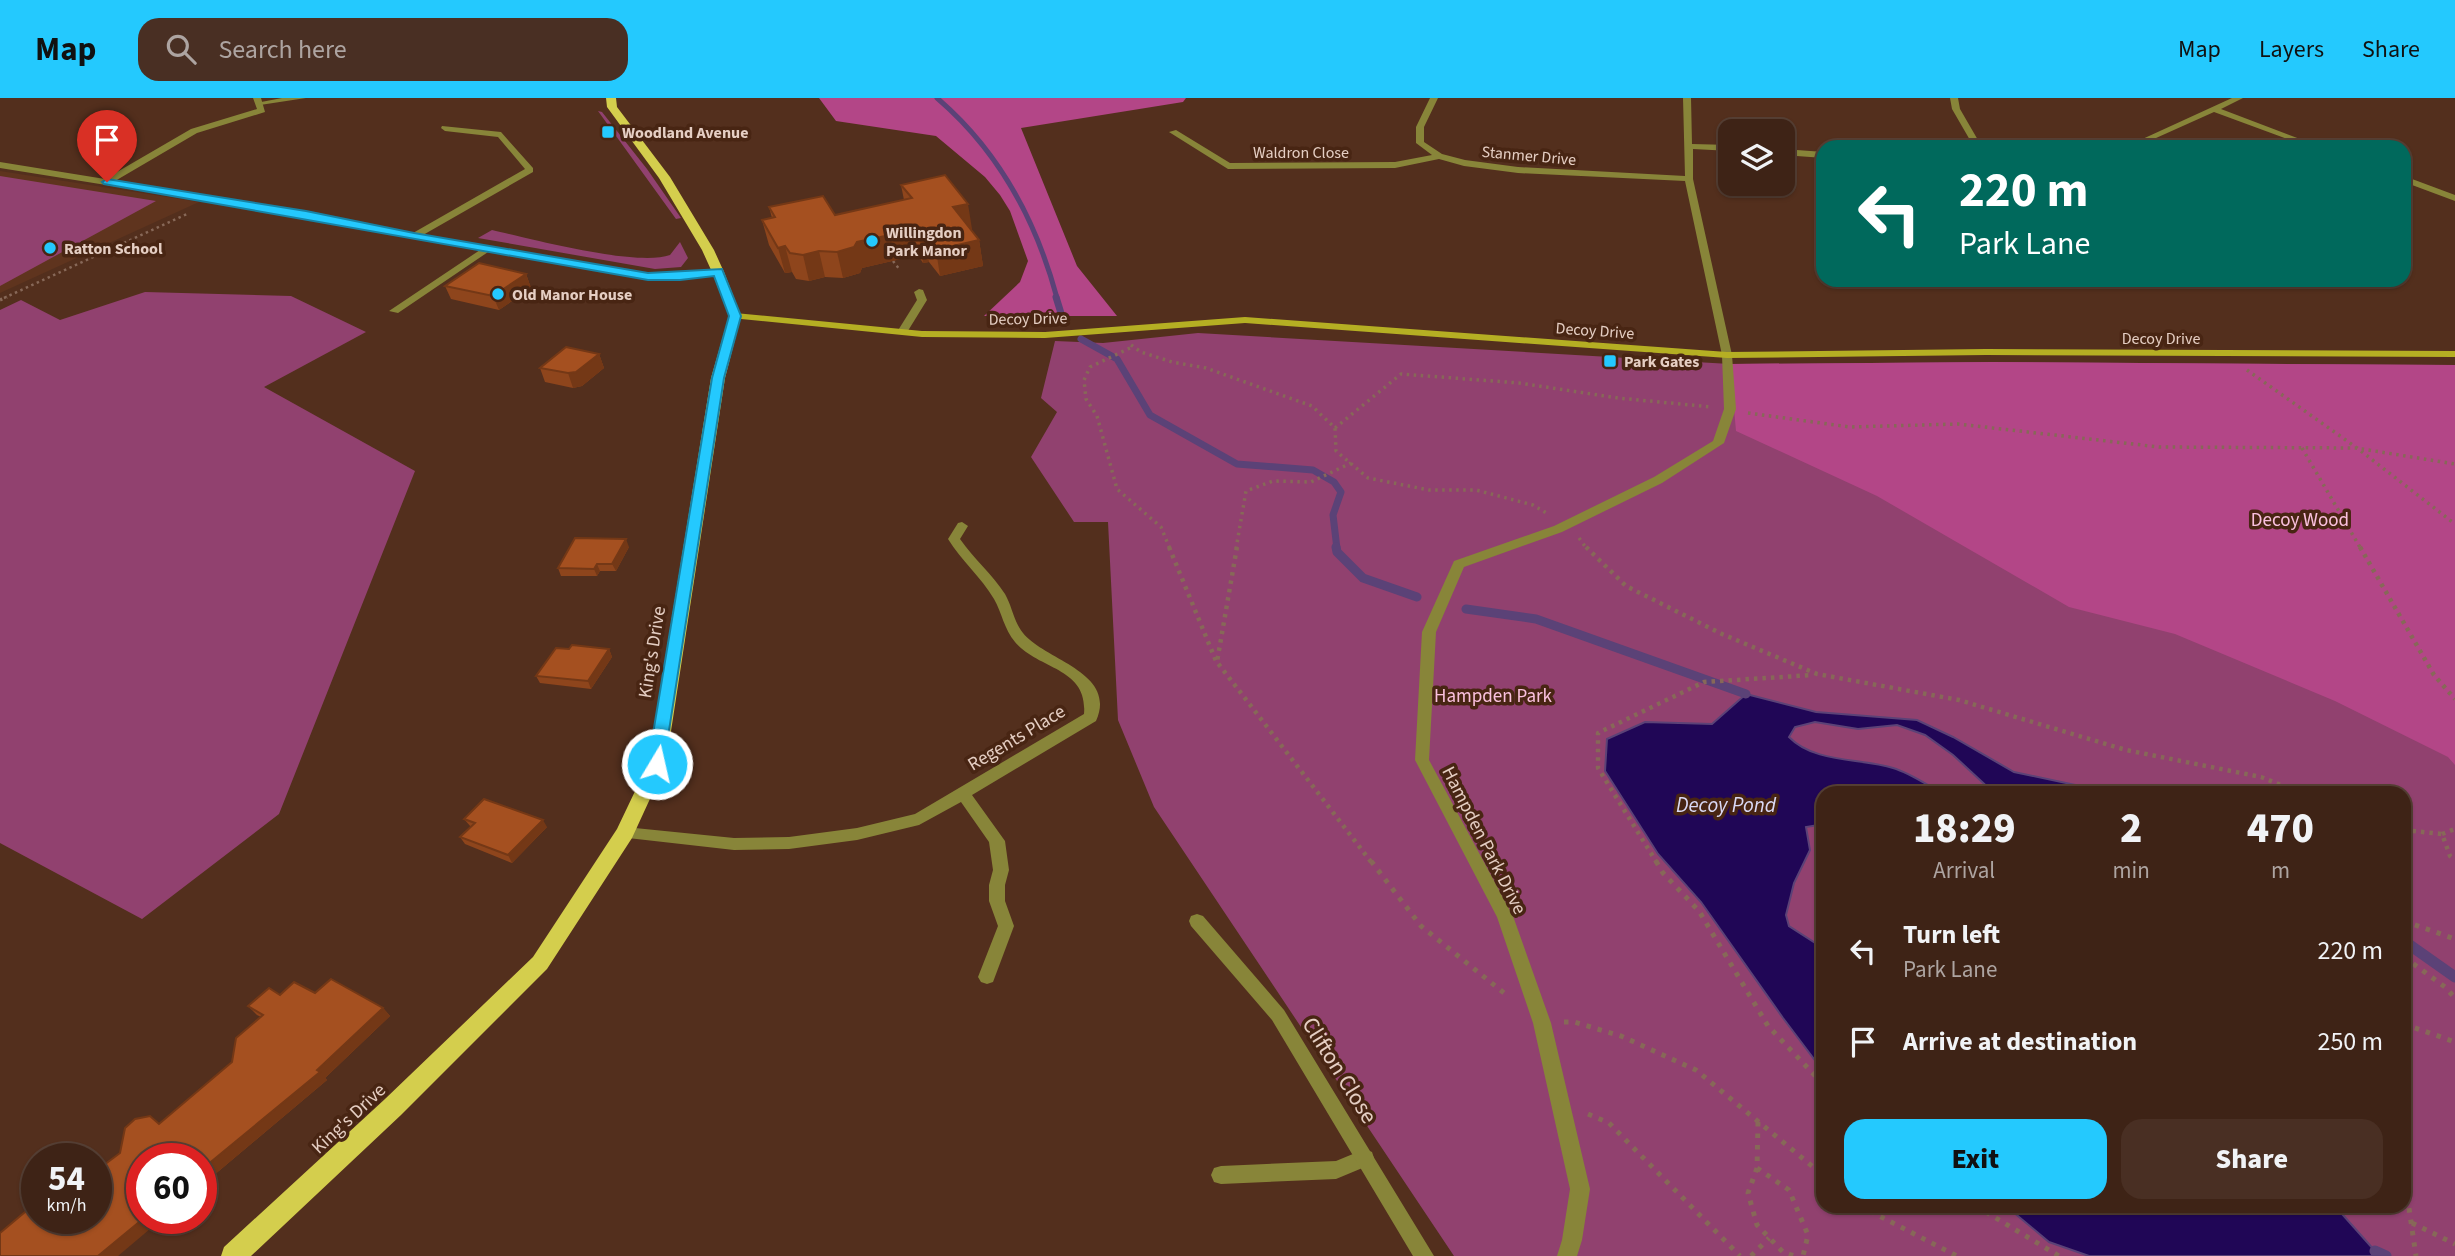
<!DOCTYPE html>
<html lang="en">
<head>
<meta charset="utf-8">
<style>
  body { margin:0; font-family:"Source Sans 3",sans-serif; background:#492f23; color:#f1f3f6; height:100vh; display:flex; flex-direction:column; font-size:26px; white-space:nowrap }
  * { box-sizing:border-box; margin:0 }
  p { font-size:23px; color:#ada4a1 }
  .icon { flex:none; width:38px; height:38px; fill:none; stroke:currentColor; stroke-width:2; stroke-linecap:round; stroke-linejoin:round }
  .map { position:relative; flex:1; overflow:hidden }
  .panel { position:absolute; left:1816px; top:688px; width:595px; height:427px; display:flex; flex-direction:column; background:#3e2316; border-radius:21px; box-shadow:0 2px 5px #0004,0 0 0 2px #574035 }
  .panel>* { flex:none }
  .hud { position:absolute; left:1816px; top:42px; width:595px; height:147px; border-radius:21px; box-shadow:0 2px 5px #0004,0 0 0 2px #574035; background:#00695c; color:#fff; overflow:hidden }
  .buttons { position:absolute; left:1718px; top:21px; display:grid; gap:14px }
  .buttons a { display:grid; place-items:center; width:77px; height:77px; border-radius:14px; background:#3e2316; box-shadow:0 2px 5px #0004,0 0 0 2px #574035; font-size:35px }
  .speed { position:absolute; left:21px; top:1045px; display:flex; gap:14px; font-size:35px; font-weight:700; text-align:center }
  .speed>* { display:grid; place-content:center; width:91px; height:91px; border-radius:50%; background:#3e2316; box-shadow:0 2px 5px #0004,0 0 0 2px #574035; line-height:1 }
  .speed small { font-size:18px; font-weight:400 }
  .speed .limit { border:10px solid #d22; background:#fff; color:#111 }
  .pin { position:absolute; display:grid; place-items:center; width:60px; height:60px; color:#fff; margin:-72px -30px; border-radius:50% 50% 50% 0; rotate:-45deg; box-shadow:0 0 7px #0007 }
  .pin .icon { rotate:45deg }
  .me { position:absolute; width:77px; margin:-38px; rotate:9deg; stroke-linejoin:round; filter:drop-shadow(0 0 5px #0008) }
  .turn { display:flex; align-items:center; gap:24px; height:147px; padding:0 28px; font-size:32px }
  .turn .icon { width:91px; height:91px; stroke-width:2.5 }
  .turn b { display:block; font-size:49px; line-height:60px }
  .eta { display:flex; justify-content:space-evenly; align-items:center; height:119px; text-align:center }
  .eta b { font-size:42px; font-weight:800; line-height:49px }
  .primary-button { display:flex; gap:14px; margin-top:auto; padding:14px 28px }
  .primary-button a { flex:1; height:80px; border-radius:21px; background:#24c9fe; color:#111; font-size:28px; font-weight:800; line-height:80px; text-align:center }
  .primary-button a+a { background:#492f23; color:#f1f3f6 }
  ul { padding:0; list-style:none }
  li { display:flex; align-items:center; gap:21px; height:91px; padding:0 28px }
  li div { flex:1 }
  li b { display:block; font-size:26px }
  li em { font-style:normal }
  header { display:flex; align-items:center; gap:42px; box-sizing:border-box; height:98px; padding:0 35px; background:#24c9fe; color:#111 }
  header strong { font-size:33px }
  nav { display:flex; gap:38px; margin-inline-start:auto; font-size:24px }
  .search { width:490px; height:63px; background:#492f23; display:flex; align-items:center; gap:18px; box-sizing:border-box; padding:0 24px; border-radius:21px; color:#ada4a1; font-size:26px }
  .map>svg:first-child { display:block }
  .built { fill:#5f341e }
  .green { fill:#91416f; fill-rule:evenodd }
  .forest { fill:#b34687 }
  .water { fill:#200656; stroke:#5b4277; stroke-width:2 }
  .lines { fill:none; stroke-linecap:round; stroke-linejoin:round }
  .stream-far3 { stroke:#5b4277; stroke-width:5 }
  .stream-far2 { stroke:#5b4277; stroke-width:7 }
  .stream-far1 { stroke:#5b4277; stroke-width:9 }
  .stream { stroke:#5b4277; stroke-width:11 }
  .path-far3 { stroke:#876858; stroke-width:2.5; stroke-dasharray:2.5 3.5; stroke-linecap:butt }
  .path-far2 { stroke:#876858; stroke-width:3.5; stroke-dasharray:2.5 4.5; stroke-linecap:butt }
  .path-far1 { stroke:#876858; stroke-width:4.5; stroke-dasharray:3.5 5; stroke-linecap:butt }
  .path { stroke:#876858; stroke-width:5; stroke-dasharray:4.5 7; stroke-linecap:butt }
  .lane { fill:#888539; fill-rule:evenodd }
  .street { fill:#888539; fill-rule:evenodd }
  .secondary { fill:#b5af23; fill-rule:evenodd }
  .primary { fill:#d4ce4d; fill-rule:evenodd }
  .wall { fill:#8e451c }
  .shaded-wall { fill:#743816 }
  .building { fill:#a55020; stroke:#743816; stroke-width:2 }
  .route { fill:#24c9fe; stroke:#1783a5; stroke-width:2 }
  .poi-dot { fill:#24c9fe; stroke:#482513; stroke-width:2.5 }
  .labels { text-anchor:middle; stroke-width:7; stroke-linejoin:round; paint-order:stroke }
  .far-poi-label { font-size:16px; font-weight:bold; fill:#e5cec3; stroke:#482513; text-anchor:start }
  .far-street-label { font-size:16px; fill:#e5cec3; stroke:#482513 }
  .park-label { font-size:19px; fill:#fac0de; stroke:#482513 }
  .street-label { font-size:19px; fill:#e5cec3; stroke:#482513 }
  .water-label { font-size:21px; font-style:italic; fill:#dad9f5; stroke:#482513 }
  .near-street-label { font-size:23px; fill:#e5cec3; stroke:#482513 }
</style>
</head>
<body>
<header>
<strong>Map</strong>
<div class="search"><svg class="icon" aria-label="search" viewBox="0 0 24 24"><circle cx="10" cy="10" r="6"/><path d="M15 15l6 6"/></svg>Search here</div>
<nav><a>Map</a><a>Layers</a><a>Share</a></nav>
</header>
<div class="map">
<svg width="2455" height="1158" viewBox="0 0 2455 1158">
  <rect width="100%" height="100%" fill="#532f1d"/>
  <!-- built -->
  <path class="built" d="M0 73 199 104 0 195Z"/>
  <!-- green -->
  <path class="green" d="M598 13 602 14 647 71 681 120 676 121Z
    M0 78 156 103 0 188Z
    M492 132C530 141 637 169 670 157L680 144 688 160 681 169 655 171 478 140Z
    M145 194 291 198 366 234 264 289 415 373 279 716 142 821 0 745V212L21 202 60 222Z
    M1198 235 1730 266 1992 264 2455 267V1158H1454L1154 709 1118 622 1108 424H1074L1031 359 1057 314 1041 300 1055 243 1103 245ZM1824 695H2404V1108H1824Z"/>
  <!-- forest -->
  <path class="forest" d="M819 0H1186L1183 4 1021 30 1077 168 1117 218H984L1020 184 1028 163 1010 113 1000 97 985 79 936 38 836 23Z
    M1992 264 2455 267V667L2448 659 2335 603 2175 536 2069 509 1877 398 1736 333 1730 266Z"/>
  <!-- water -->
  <path class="water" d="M1746 596 1816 614 1917 622 1953 639 2014 674 2113 695H1994L1953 657 1925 637 1897 627 1858 631 1815 624 1795 629 1789 639C1814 665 1860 660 1893 670 1910 675 1927 687 1942 695H1824L1823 733 1818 727 1806 729 1810 752 1794 785 1786 817 1789 828 1823 850V973L1783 920 1701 804 1658 756 1605 673 1607 641 1645 624 1712 626Z
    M2006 1108H2335L2375 1153V1158H2089L2049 1144Z"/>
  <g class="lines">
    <!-- stream-far3 -->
    <path class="stream-far3" d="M937 0C999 53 1036 122 1057 200"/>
    <!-- stream-far2 -->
    <path class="stream-far2" d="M1056 199 1064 225
      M1081 241 1117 261 1150 317 1237 366 1313 372 1334 384 1341 394 1333 417 1337 451"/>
    <!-- stream-far1 -->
    <path class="stream-far1" d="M1336 449 1337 454 1363 480 1417 499
      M1466 511 1536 521 1746 596"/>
    <!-- stream -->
    <path class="stream" d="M2404 843 2455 879
      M2375 1153 2386 1158"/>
    <!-- path-far3 -->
    <path class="path-far3" d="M893 163 900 172
      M4 200 187 116"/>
    <!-- path-far2 -->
    <path class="path-far2" d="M0 202 7 199
      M1131 247 1141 254 1172 264 1206 270 1312 308 1335 330 1336 353 1368 380 1429 392H1476L1533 407 1548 416
      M1130 250 1090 269 1084 282 1086 301 1097 318 1117 391 1161 429 1170 451
      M2247 272 2357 350 2455 426
      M1748 315 1850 329 1958 326 2159 349 2356 350 2455 366
      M1335 330 1401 276 1519 285 1618 300 1712 309
      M2302 350 2361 451
      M1579 440 1587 451
      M1236 451 1246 393 1273 383 1311 384 1351 365"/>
    <!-- path-far1 -->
    <path class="path-far1" d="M1169 449 1216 563
      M1237 449 1217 564 1372 765
      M1586 449 1626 488 1722 536 1817 576 1959 602 2126 652 2261 679 2301 695
      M2360 449 2434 577 2455 601
      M2404 732 2442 736 2450 758 2455 762
      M2442 736 2455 731
      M1657 765 1598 670V635L1704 584 1813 577"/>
    <!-- path -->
    <path class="path" d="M1371 763 1421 828 1509 899
      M1656 763 1663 775 1699 813 1768 928 1824 987
      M2404 823 2455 841
      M2404 859 2445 889 2455 900
      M1564 924H1574L1621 938 1696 972 1824 1078
      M2404 926 2455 944
      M1588 1016 1609 1025 1740 1158
      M1758 1024 1757 1070 1748 1095 1757 1127 1783 1154 1794 1158
      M1757 1070 1789 1092 1808 1137 1803 1158
      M2404 1076 2416 1158
      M1860 1108 1957 1158
      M1976 1108 2059 1158
      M2412 1125 2455 1146
      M1751 1158 1769 1140"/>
    <!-- lane -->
    <path class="lane" d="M282 0H306L260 7 256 5Z
      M483 150 491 152 398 215 389 213Z
      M919 191 923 192 927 202 906 236H898L897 234 917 202 914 194Z
      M1365 1051 1372 1054 1374 1060 1372 1066 1336 1081 1221 1086 1214 1084 1211 1077 1214 1070 1221 1068 1336 1063Z"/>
    <!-- street -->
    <path class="street" d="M253 0H261L265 14 197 35 115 83 306 113 413 135 525 71 498 39 445 33 441 30 442 28 501 34 533 70V74L423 137 648 176H680L718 171 723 174 718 177 680 182H648L414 141 306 119 0 70V64L105 81 191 31 257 11Z
      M1430 0H1438L1424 29V44L1442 56 1465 62 1518 69 1685 78 1683 0H1691L1692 46 1731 47V53L1693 51V81L1732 257 1736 311 1724 345 1662 385 1562 434 1464 469 1436 534 1429 662 1513 818 1551 925 1590 1091 1582 1142 1577 1158H1557L1562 1142 1570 1091 1533 925 1497 819 1415 662 1422 534 1454 463 1554 428 1654 379 1713 343 1724 311 1722 257 1685 83 1518 75 1464 68 1439 61 1395 70 1228 71 1169 34 1176 32 1230 65 1395 64 1432 57 1416 45V29Z
      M1950 0H1958L1960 11 1982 49H1974L1952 11Z
      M2232 0H2243L2221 11 2321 49H2309L2214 14 2136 49H2125Z
      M1783 51 1824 54V60L1783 57Z
      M2404 78 2455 97V103L2404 84Z
      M962 424 968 428 960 441C974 461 992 476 1005 496 1012 508 1014 524 1023 535 1044 562 1118 574 1096 623L972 697 1005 743 1009 772 1005 787V803L1014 828 993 884 987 886 981 884 978 879 998 828 989 803V787L993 772 989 744 961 704 919 727 857 742 789 751 734 752 619 739 617 735 619 731 625 729 734 740 789 739 857 730 915 716 1084 616C1088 569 1039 572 1015 544 1004 531 1002 515 994 501 981 479 961 462 948 441L958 425Z
      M1197 816 1203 818 1284 912 1434 1158H1413L1272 922 1191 828 1189 823 1191 818Z"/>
    <!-- secondary -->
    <path class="secondary" d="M735 215 922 233 1045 234 1245 219 1727 254 1986 251 2455 253V259L1986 257 1727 260 1245 225 1045 240 922 239 731 220V216Z"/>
    <!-- primary -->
    <path class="primary" d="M606 0H616L617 9 670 79 714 152 724 174 741 218 725 280 666 666 632 740 547 871 401 1017 251 1158H221L224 1149 385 1001 533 859 617 731 648 666 711 280 729 218 712 174 702 152 659 80 607 9Z"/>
  </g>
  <!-- wall -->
  <path class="wall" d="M901 87 972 131H970L979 142 983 168 940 178 929 164 923 165 918 157 862 170 860 175 843 180 825 179 809 183 796 181 792 174 785 175 769 147 762 122 772 120 769 109 835 117 904 102Z
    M526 176 531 190 499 212 451 201 445 188Z
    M599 256 604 270 582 288 573 290 545 284 540 270Z
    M629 449 616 473H600L597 478H561L558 470Z
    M569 551H609L612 559 591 591 540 585 536 578Z
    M464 721 547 729 512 765 465 746 460 739 471 729Z
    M315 895 383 910 390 918 325 980 327 982 201 1088V1060L37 1120 159 1026 232 964 261 919 257 917 248 908 280 897Z"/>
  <!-- shaded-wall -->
  <path class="shaded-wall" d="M968 106 972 131 957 135 953 109Z
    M913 132 918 157 862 170 860 175 843 180 837 154 857 144Z
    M925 138 929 164 923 165 919 139Z
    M979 142 983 168 940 178 936 152Z
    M785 148 792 174 785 175 778 150Z
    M819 153 825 179 809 183 803 157Z
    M526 176 531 190 499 212 493 198Z
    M599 256 604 270 582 288 573 290 568 275Z
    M626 441 629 449 616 473 612 466Z
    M597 466 600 473 597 478 594 471Z
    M609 551 612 559 591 591 588 583Z
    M543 722 547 729 512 765 508 757Z
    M383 910 390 918 325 980 327 982 201 1088V1072Z
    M144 1120H163L118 1158H98Z"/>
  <!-- building -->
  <path class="building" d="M945 77 968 106 953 109 979 142 936 152 925 138 919 139 913 132 857 144 854 149 837 154 819 153 803 157 790 155 785 148 778 150 762 122 775 119 769 109 823 98 835 117 912 100 901 87Z
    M479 165 526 176 493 198 445 188Z
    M566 249 599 256 576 274 568 275 540 270Z
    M575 440 626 441 612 466H597L594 471 558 470Z
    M572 547 609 551 588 583 536 578 556 550 569 551Z
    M484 701 543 722 508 757 460 739 475 725 464 721Z
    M331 881 383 910 317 972 320 974 201 1072V1060H142V1120H144L98 1158H0V1135L37 1104V1120H96V1073L120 1055 125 1030 135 1021 150 1018 159 1026 232 964 236 940 263 917 248 908 269 890 280 897 294 884 315 895Z"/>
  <!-- route -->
  <path class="route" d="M107 81 306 113 414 135 648 175 722 171 741 218 724 280 663 671H651L648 666 712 280 729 218 714 178 680 182H648L104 86 102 84Z"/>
  <!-- markers -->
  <g class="poi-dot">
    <rect x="601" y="27" width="14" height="14" rx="3.5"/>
    <circle cx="872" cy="143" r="7"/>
    <circle cx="50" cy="150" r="7"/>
    <circle cx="498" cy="196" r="7"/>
    <rect x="1603" y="256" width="14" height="14" rx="3.5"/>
  </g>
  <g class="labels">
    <!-- far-poi labels -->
    <g class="far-poi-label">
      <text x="622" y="40">Woodland Avenue</text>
      <text x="886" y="140">Willingdon<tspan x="886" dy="18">Park Manor</tspan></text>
      <text x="64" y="156">Ratton School</text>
      <text x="512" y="202">Old Manor House</text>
      <text x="1624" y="269">Park Gates</text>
    </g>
    <!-- far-street labels -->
    <g class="far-street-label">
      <text x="1301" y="60">Waldron Close</text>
      <text transform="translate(1529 57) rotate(5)" y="6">Stanmer Drive</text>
      <text transform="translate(1028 220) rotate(-1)" y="6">Decoy Drive</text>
      <text transform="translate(1595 232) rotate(4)" y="6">Decoy Drive</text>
      <text x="2161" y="246">Decoy Drive</text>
    </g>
    <!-- park labels -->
    <g class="park-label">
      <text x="2300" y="428">Decoy Wood</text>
      <text x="1493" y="604">Hampden Park</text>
    </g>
    <!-- street labels -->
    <g class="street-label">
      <text transform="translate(651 554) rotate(-81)" y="7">King's Drive</text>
      <text transform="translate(1016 639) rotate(-31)" y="7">Regents Place</text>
      <text transform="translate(1485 742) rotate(63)" y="7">Hampden Park Drive</text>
      <text transform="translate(348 1020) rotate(-43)" y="7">King's Drive</text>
    </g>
    <!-- water labels -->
    <g class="water-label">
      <text x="1726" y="714">Decoy Pond</text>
    </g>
    <!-- near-street labels -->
    <g class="near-street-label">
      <text transform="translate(1340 972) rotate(58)" y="8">Clifton Close</text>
    </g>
  </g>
</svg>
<div class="buttons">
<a><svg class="icon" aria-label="layers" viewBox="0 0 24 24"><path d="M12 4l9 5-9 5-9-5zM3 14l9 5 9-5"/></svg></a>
</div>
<div class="speed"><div>54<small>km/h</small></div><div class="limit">60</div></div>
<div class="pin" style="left:107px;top:84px;background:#d93025"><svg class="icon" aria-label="arrive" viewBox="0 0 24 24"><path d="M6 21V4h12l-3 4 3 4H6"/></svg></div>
<svg class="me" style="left:657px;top:666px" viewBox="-20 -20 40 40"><circle r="17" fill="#24c9fe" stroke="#fff" stroke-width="3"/><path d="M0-11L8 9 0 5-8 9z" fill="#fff"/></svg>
<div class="hud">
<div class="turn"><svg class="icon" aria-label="left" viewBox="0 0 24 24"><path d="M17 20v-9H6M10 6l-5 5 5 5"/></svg><div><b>220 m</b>Park Lane</div></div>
</div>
<section class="panel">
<div class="eta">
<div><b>18:29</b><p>Arrival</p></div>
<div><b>2</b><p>min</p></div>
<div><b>470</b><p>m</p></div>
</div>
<ul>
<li><svg class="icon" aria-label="left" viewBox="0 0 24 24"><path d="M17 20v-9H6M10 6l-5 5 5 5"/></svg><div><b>Turn left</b><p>Park Lane</p></div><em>220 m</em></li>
<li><svg class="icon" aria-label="arrive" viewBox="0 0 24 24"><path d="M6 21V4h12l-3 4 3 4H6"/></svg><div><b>Arrive at destination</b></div><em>250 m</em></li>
</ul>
<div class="primary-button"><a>Exit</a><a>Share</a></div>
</section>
</div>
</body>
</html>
